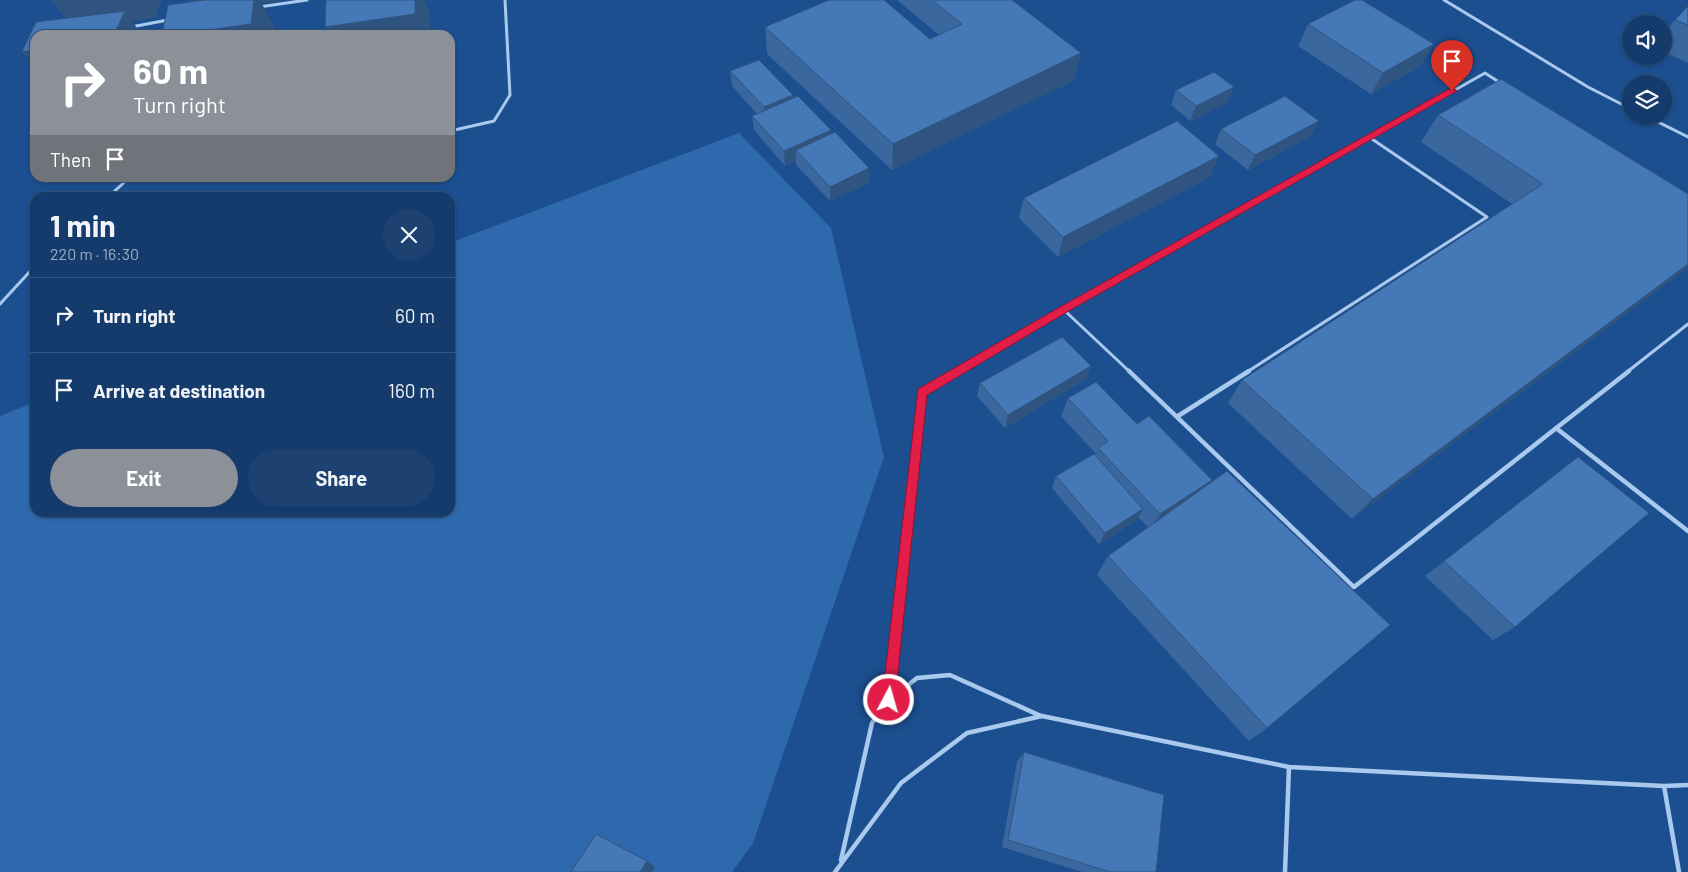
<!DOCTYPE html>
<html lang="en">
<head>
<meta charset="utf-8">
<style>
  body { margin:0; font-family:Barlow,sans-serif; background:#1d4271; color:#f1f3f6; height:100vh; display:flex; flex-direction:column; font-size:19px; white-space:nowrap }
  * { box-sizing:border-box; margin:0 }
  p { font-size:16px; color:#9dadc1 }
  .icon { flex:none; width:28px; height:28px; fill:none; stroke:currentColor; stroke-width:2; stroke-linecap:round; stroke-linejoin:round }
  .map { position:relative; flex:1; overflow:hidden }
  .sheet { position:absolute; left:30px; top:192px; width:425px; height:325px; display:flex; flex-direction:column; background:#143b6b; border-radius:15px; box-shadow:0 1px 4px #0004,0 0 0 1px #33557e }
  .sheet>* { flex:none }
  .top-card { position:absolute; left:30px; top:30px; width:425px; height:152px; border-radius:15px; box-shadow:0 1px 4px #0004,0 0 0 1px #33557e; background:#8c9099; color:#fff; overflow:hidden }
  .tools { position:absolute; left:1622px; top:15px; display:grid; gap:10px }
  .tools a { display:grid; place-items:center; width:50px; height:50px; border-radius:50%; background:#143b6b; box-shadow:0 1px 4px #0004,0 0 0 1px #33557e; font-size:25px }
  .pin { position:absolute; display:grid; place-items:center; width:42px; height:42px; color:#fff; margin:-51px -21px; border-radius:50% 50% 50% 0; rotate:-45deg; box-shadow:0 0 5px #0007 }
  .pin .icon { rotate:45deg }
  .me { position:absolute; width:55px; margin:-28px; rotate:6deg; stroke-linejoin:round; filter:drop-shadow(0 0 4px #0008) }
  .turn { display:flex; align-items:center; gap:18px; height:105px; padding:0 20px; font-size:22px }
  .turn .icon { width:65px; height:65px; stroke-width:2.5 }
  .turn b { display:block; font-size:35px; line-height:42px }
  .then { display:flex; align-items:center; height:48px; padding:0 20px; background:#0003; gap:10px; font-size:19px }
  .round { display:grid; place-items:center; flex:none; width:52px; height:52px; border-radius:26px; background:#1d4271 }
  .summary { display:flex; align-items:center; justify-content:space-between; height:85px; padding:0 20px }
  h1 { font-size:30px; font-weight:700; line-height:38px }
  .cta { display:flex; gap:10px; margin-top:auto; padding:10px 20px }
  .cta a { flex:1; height:58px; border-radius:30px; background:#8c9099; color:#fff; font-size:20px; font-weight:700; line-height:58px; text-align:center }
  .cta a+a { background:#1d4271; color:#f1f3f6 }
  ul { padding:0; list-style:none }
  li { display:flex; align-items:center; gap:15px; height:75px; padding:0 20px; border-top:1px solid #33557e }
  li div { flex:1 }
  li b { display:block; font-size:19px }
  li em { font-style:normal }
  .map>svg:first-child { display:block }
  .green { fill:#2e69ad }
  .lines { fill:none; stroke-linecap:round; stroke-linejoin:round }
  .service-far1 { stroke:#a9c9ee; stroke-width:3 }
  .service { stroke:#a9c9ee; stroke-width:4.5 }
  .wall { fill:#3a679d }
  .shaded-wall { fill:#305480 }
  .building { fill:#4478b7; stroke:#305480 }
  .route { fill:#e11d48; stroke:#92132f }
</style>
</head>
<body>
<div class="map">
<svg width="1688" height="872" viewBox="0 0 1688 872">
  <rect width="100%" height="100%" fill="#1b4f8f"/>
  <!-- green -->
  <path class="green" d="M739 133 831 228 884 457 753 843 732 872H0V416L35 402V512H450V243Z"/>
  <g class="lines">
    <!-- service-far1 -->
    <path class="service-far1" d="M1444 0 1588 87 1631 109
      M259 7 307 0
      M131 27 168 20
      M1646 116 1688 137
      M450 131 494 121 510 95 505 0
      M107 198 129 178
      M0 304 35 266
      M1064 310 1130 372
      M957 372 1485 73 1502 84
      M1247 372 1487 217 1369 137
      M1627 372 1688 324"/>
    <!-- service -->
    <path class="service" d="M1129 371 1354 587 1629 371
      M1178 416 1249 371
      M1556 428 1688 531
      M889 700 922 392 959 371
      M1664 786 1679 872
      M841 860 872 723 889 700 917 678 950 675 1041 716
      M835 872 901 783 967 733 1042 716 1289 767 1664 786 1688 785
      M1285 872 1289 767"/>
  </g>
  <!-- wall -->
  <path class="wall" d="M897 0H1012L1081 53 1074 80 892 170 767 54 765 27 930 39 939 35Z
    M1688 6V63L1664 52V33L1675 20Z
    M1308 24 1421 66 1371 94 1298 46Z
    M730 71 793 95V98L831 130V134L869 168V183L830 201 796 165V161L785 166 754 130 752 116 757 114 732 86Z
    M1234 87 1228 102 1190 121 1171 105 1176 90Z
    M1438 115 1688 194 1352 519 1228 403 1242 380 1512 204 1421 142Z
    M1221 129 1311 136 1248 170 1215 144Z
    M1219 156 1210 177 1058 257 1019 218 1024 198Z
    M1091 366 1086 379 1005 428 977 396 980 383Z
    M1068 398 1137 424 1209 484 1267 728 1249 741 1097 575 1108 556 1148 527 1138 517 1137 520 1099 544 1052 488 1056 476 1095 455 1096 454 1061 416Z
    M1578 457 1515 627 1493 640 1425 576Z
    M1024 752 1156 872H1082L1002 847 1017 762Z"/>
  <!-- shaded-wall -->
  <path class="shaded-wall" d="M51 0H162L155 18 132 21 142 35H114L73 28Z
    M191 0H279L278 2 262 4 275 27 274 35H173L198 12Z
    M415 0H424L430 14V35H330L325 27Z
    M1434 44 1421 66 1371 94 1383 73Z
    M35 50V66L22 52Z
    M1081 53 1074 80 892 170 893 144Z
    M1234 87 1228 102 1190 121 1196 106Z
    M793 95 794 110 765 122 764 107Z
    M1319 121 1311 136 1248 170 1255 155Z
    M831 130V145L796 150V161L785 166 784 151Z
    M1219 156 1210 177 1058 257 1063 237Z
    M869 168V183L830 201V187Z
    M1688 264V268L1352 519 1373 499Z
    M1091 366 1086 379 1005 428 1008 415Z
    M1212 480 1201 497 1150 530 1160 514Z
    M1143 509 1137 520 1099 544 1105 533Z
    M647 861 655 867 652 872H640Z"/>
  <!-- building -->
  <path class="building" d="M204 0H254L251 24 173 35H162L168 5Z
    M326 0H415V14L325 27Z
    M829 0H884L930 39 962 24 932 0H1012L1081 53 893 144 765 27Z
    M1355 0H1362L1434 44 1383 73 1308 24Z
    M1688 6V25L1675 20Z
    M125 11 114 35H35V50L22 52 36 22Z
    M759 60 793 95 764 107 730 71Z
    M1214 72 1234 87 1196 106 1176 90Z
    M1501 79 1688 194V264L1373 499 1242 380 1543 184 1438 115Z
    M798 96 831 130 784 151 752 116Z
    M1285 96 1319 121 1255 155 1221 129Z
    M1177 121 1219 156 1063 237 1024 198Z
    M835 132 869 168 830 187 796 150Z
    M1062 337 1091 366 1008 415 980 383Z
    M1096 382 1137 424 1149 416 1212 480 1160 514 1098 448 1108 441 1068 398Z
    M1094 454 1143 509 1105 533 1056 476Z
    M1578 457 1649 513 1515 627 1444 561Z
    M1227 471 1390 625 1267 728 1108 556Z
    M1024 752 1164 795 1156 872H1110L1008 840Z
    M596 834 647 861 640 872H571Z"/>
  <!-- route -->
  <path class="route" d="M1449 89H1455L1457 91 1067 312 927 395 895 700 893 705 889 707 884 705 882 700 918 389 1060 307Z"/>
</svg>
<div class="tools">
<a><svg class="icon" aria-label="sound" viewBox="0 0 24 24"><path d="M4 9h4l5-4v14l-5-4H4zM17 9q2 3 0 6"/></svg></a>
<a><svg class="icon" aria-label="layers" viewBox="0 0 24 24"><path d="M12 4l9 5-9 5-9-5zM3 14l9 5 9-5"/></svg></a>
</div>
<div class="pin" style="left:1452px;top:91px;background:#d93025"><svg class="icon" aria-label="arrive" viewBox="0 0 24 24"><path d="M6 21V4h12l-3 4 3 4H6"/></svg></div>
<svg class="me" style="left:889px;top:700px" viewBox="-20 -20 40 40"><circle r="17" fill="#e11d48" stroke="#fff" stroke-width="3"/><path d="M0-11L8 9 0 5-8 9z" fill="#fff"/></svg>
<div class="top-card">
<div class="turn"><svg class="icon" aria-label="right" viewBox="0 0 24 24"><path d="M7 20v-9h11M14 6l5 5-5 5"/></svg><div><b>60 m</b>Turn right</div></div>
<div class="then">Then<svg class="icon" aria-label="arrive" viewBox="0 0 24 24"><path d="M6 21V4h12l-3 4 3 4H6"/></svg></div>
</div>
<section class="sheet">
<div class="summary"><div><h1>1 min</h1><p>220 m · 16:30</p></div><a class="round"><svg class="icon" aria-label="close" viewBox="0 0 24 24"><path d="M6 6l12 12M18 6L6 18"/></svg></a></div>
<ul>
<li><svg class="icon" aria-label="right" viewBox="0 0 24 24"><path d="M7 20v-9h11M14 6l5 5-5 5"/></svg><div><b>Turn right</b></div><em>60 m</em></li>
<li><svg class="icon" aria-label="arrive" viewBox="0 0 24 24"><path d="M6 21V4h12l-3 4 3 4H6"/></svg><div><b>Arrive at destination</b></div><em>160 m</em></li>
</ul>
<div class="cta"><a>Exit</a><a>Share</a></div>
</section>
</div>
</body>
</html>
